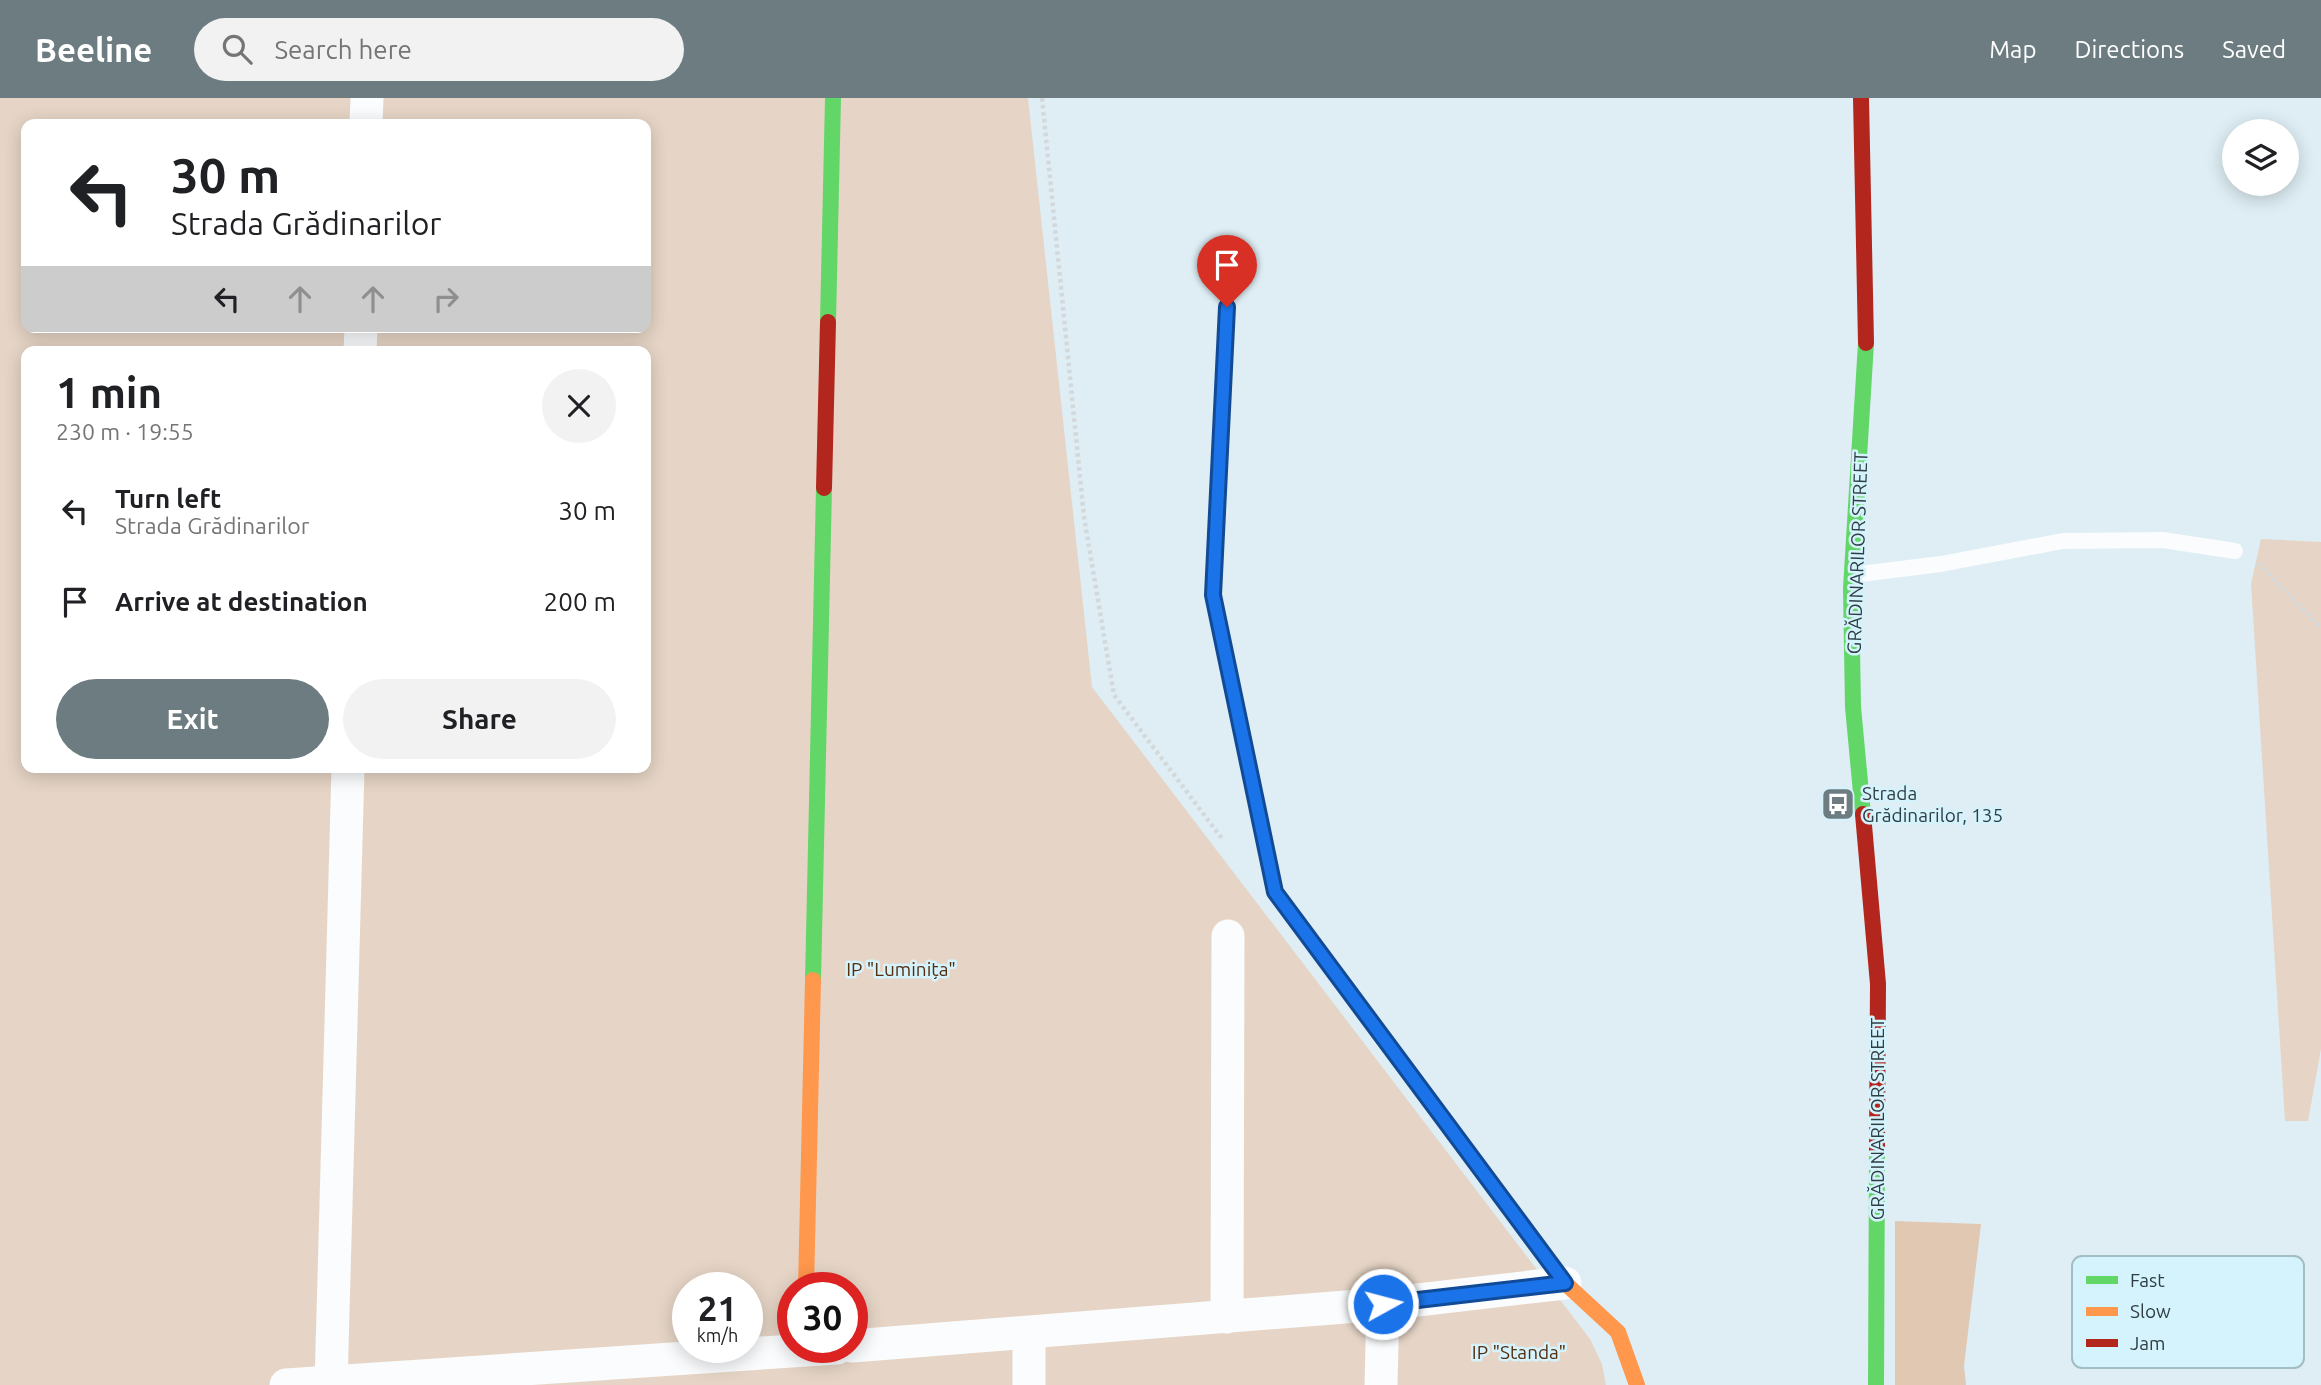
<!DOCTYPE html>
<html lang="en">
<head>
<meta charset="utf-8">
<style>
  body { margin:0; font-family:Ubuntu,sans-serif; background:#f2f2f2; color:#202124; height:100vh; display:flex; flex-direction:column; font-size:26px; white-space:nowrap }
  * { box-sizing:border-box; margin:0 }
  p { font-size:23px; color:#757577 }
  .icon { flex:none; width:38px; height:38px; fill:none; stroke:currentColor; stroke-width:2; stroke-linecap:round; stroke-linejoin:round }
  .map { position:relative; flex:1; overflow:hidden }
  .panel { position:absolute; left:21px; top:248px; width:630px; height:427px; display:flex; flex-direction:column; background:#fff; border-radius:14px; box-shadow:0 4px 18px #0003 }
  .panel>* { flex:none }
  .hud { position:absolute; left:21px; top:21px; width:630px; height:214px; border-radius:14px; box-shadow:0 4px 18px #0003; background:#fff; color:#202124; overflow:hidden }
  .buttons { position:absolute; left:2222px; top:21px; display:grid; gap:14px }
  .buttons a { display:grid; place-items:center; width:77px; height:77px; border-radius:50%; background:#fff; box-shadow:0 4px 18px #0003; font-size:35px }
  .speed { position:absolute; left:672px; top:1174px; display:flex; gap:14px; font-size:35px; font-weight:700; text-align:center }
  .speed>* { display:grid; place-content:center; width:91px; height:91px; border-radius:50%; background:#fff; box-shadow:0 4px 18px #0003; line-height:1 }
  .speed small { font-size:18px; font-weight:400 }
  .speed .limit { border:10px solid #d22; background:#fff; color:#111 }
  .pin { position:absolute; display:grid; place-items:center; width:60px; height:60px; color:#fff; margin:-72px -30px; border-radius:50% 50% 50% 0; rotate:-45deg; box-shadow:0 0 7px #0007 }
  .pin .icon { rotate:45deg }
  .me { position:absolute; width:77px; margin:-38px; rotate:83deg; stroke-linejoin:round; filter:drop-shadow(0 0 5px #0008) }
  .turn { display:flex; align-items:center; gap:24px; height:147px; padding:0 35px; font-size:32px }
  .turn .icon { width:91px; height:91px; stroke-width:2.5 }
  .turn b { display:block; font-size:49px; line-height:60px }
  .lanes { display:flex; align-items:center; height:66px; padding:0 35px; background:#0003; justify-content:center; gap:35px; direction:ltr }
  .lanes .off { opacity:.35 }
  .round { display:grid; place-items:center; flex:none; width:74px; height:74px; border-radius:37px; background:#f2f2f2 }
  .head { display:flex; align-items:center; justify-content:space-between; height:119px; padding:0 35px }
  h1 { font-size:42px; font-weight:600; line-height:52px }
  .primary-button { display:flex; gap:14px; margin-top:auto; padding:14px 35px }
  .primary-button a { flex:1; height:80px; border-radius:42px; background:#6c7c81; color:#fff; font-size:28px; font-weight:600; line-height:80px; text-align:center }
  .primary-button a+a { background:#f2f2f2; color:#202124 }
  ul { padding:0; list-style:none }
  li { display:flex; align-items:center; gap:21px; height:91px; padding:0 35px }
  li div { flex:1 }
  li b { display:block; font-size:26px }
  li em { font-style:normal }
  header { display:flex; align-items:center; gap:42px; box-sizing:border-box; height:98px; padding:0 35px; background:#6c7c81; color:#fff }
  header strong { font-size:33px }
  nav { display:flex; gap:38px; margin-inline-start:auto; font-size:24px }
  .search { width:490px; height:63px; background:#f2f2f2; display:flex; align-items:center; gap:18px; box-sizing:border-box; padding:0 24px; border-radius:38px; color:#757577; font-size:26px }
  .map>svg:first-child { display:block }
  .green { fill:#e6d5c6; fill-rule:evenodd }
  .forest { fill:#e1c8b3 }
  .building { fill:#c2d0d5; stroke:#9aa8ad; stroke-width:2 }
  .lines { fill:none; stroke-linecap:round; stroke-linejoin:round }
  .path { stroke:#d3d8da; stroke-width:4.5; stroke-dasharray:3.5 3.5; stroke-linecap:butt }
  .lane { stroke:#fafcfd; stroke-width:16 }
  .street { stroke:#fafcfd; stroke-width:33 }
  .fast { stroke:#63d668; stroke-width:16 }
  .slow { stroke:#ff974d; stroke-width:16 }
  .jam { stroke:#b3261e; stroke-width:16 }
  .route-casing { stroke:#114b97; stroke-width:18 }
  .route { stroke:#1a73e8; stroke-width:12 }
  .labels { text-anchor:middle; stroke-width:5; stroke-linejoin:round; paint-order:stroke }
  .street-label { font-size:19px; fill:#2f3e43; stroke:#d5f3fd }
  .poi-label { font-size:19px; fill:#2f3e43; stroke:#d5f3fd; text-anchor:start }
  .park-label { font-size:19px; fill:#552e0e; stroke:#d5f3fd }
  .key { fill:#d5f3fd; stroke:#a3bdc5; stroke-width:2 }
  .key-label { font-size:19px; fill:#2f3e43 }
</style>
</head>
<body>
<header>
<strong>Beeline</strong>
<div class="search"><svg class="icon" aria-label="search" viewBox="0 0 24 24"><circle cx="10" cy="10" r="6"/><path d="M15 15l6 6"/></svg>Search here</div>
<nav><a>Map</a><a>Directions</a><a>Saved</a></nav>
</header>
<div class="map">
<svg width="2321" height="1287" viewBox="0 0 2321 1287">
  <rect width="100%" height="100%" fill="#deeef4"/>
  <!-- green -->
  <path class="green" d="M0 0H1028L1092 589 1590 1241 1602 1266 1606 1287H0ZM26 26H646V229H26ZM26 254H646V670H26ZM688 1190H747V1250H688ZM793 1190H852V1250H793Z
    M2261 441 2321 444V951L2308 1023H2285L2251 486Z"/>
  <!-- forest -->
  <path class="forest" d="M1895 1123 1981 1126 1964 1268 1966 1287H1895Z"/>
  <!-- building -->
  <path class="building" d="M1843 692 1845 717 1832 718 1831 693Z"/>
  <g class="lines">
    <!-- path -->
    <path class="path" d="M1042 0 1084 419 1114 597 1223 742
      M2258 465 2321 530"/>
    <!-- lane -->
    <path class="lane" d="M1852 477 1941 466 2063 443 2163 442 2235 453"/>
    <!-- street -->
    <path class="street" d="M366 26 367 0
      M360 254 361 229
      M1227 1219 1228 838
      M852 1248 1383 1206 1565 1185
      M286 1287 837 1250
      M331 1287 348 670
      M1029 1287V1234
      M1381 1287 1383 1206"/>
    <!-- fast -->
    <path class="fast" d="M828 224 833 0
      M1224 551 1275 794 1452 1033
      M1863 716 1853 609 1851 490 1866 245
      M813 882 824 390
      M1876 1287 1877 1051"/>
    <!-- slow -->
    <path class="slow" d="M1452 1033 1565 1185 1618 1234 1637 1287
      M806 1190 813 882"/>
    <!-- jam -->
    <path class="jam" d="M1861 0 1866 245
      M824 390 828 224
      M1224 551 1213 497 1227 209
      M1863 716 1878 886 1877 1051"/>
  </g>
  <g class="lines">
    <defs>
      <path id="route" d="M1227 209 1213 497 1275 794 1565 1185 1383 1206"/>
    </defs>
    <!-- route casing -->
    <use href="#route" class="route-casing"/>
    <!-- route -->
    <use href="#route" class="route"/>
  </g>
  <!-- icons -->
  <defs>
    <symbol id="bus-square" viewBox="-11 -11 22 22"><rect x="-9" y="-9" width="18" height="18" rx="4" fill="#6c7c81" stroke="#d5f3fd"/><path d="M-5-6H5V4H4V6H2V4H-2V6H-4V4H-5ZM-3.5-4V0h7V-4ZM-3.5 1.2v1.5H-2V1.2ZM2 1.2v1.5H3.5V1.2Z" fill="#fff"/></symbol>
  </defs>
  <g fill-rule="evenodd">
    <use href="#bus-square" x="1819" y="687" width="38" height="38"/>
  </g>
  <g class="labels">
    <!-- street labels -->
    <g class="street-label">
      <text transform="translate(1857 455) rotate(-88)" y="7">GRĂDINARILOR STREET</text>
      <text transform="translate(1877 1021) rotate(-90)" y="7">GRĂDINARILOR STREET</text>
    </g>
    <!-- poi labels -->
    <g class="poi-label">
      <text x="1862" y="702">Strada<tspan x="1862" dy="22">Grădinarilor, 135</tspan></text>
    </g>
    <!-- park labels -->
    <g class="park-label">
      <text x="901" y="878">IP "Luminița"</text>
      <text x="1519" y="1261">IP "Standa"</text>
    </g>
  </g>
  <!-- legend -->
  <rect x="2072" y="1158" width="232" height="112" rx="10" class="key"/>
  <rect x="2086" y="1178" width="32" height="8" fill="#63d668"/>
  <rect x="2086" y="1209" width="32" height="9" fill="#ff974d"/>
  <rect x="2086" y="1241" width="32" height="8" fill="#b3261e"/>
  <g class="key-label">
    <text x="2130" y="1189">Fast</text>
    <text x="2130" y="1220">Slow</text>
    <text x="2130" y="1252">Jam</text>
  </g>
</svg>
<div class="buttons">
<a><svg class="icon" aria-label="layers" viewBox="0 0 24 24"><path d="M12 4l9 5-9 5-9-5zM3 14l9 5 9-5"/></svg></a>
</div>
<div class="speed"><div>21<small>km/h</small></div><div class="limit">30</div></div>
<div class="pin" style="left:1227px;top:209px;background:#d93025"><svg class="icon" aria-label="arrive" viewBox="0 0 24 24"><path d="M6 21V4h12l-3 4 3 4H6"/></svg></div>
<svg class="me" style="left:1383px;top:1206px" viewBox="-20 -20 40 40"><circle r="17" fill="#1a73e8" stroke="#fff" stroke-width="3"/><path d="M0-11L8 9 0 5-8 9z" fill="#fff"/></svg>
<div class="hud">
<div class="turn"><svg class="icon" aria-label="left" viewBox="0 0 24 24"><path d="M17 20v-9H6M10 6l-5 5 5 5"/></svg><div><b>30 m</b>Strada Grădinarilor</div></div>
<div class="lanes"><svg class="icon" aria-label="left" viewBox="0 0 24 24"><path d="M17 20v-9H6M10 6l-5 5 5 5"/></svg><svg class="icon off" aria-label="ahead" viewBox="0 0 24 24"><path d="M12 20V5M6 11l6-6 6 6"/></svg><svg class="icon off" aria-label="ahead" viewBox="0 0 24 24"><path d="M12 20V5M6 11l6-6 6 6"/></svg><svg class="icon off" aria-label="right" viewBox="0 0 24 24"><path d="M7 20v-9h11M14 6l5 5-5 5"/></svg></div>
</div>
<section class="panel">
<div class="head"><div><h1>1 min</h1><p>230 m · 19:55</p></div><a class="round"><svg class="icon" aria-label="close" viewBox="0 0 24 24"><path d="M6 6l12 12M18 6L6 18"/></svg></a></div>
<ul>
<li><svg class="icon" aria-label="left" viewBox="0 0 24 24"><path d="M17 20v-9H6M10 6l-5 5 5 5"/></svg><div><b>Turn left</b><p>Strada Grădinarilor</p></div><em>30 m</em></li>
<li><svg class="icon" aria-label="arrive" viewBox="0 0 24 24"><path d="M6 21V4h12l-3 4 3 4H6"/></svg><div><b>Arrive at destination</b></div><em>200 m</em></li>
</ul>
<div class="primary-button"><a>Exit</a><a>Share</a></div>
</section>
</div>
</body>
</html>
